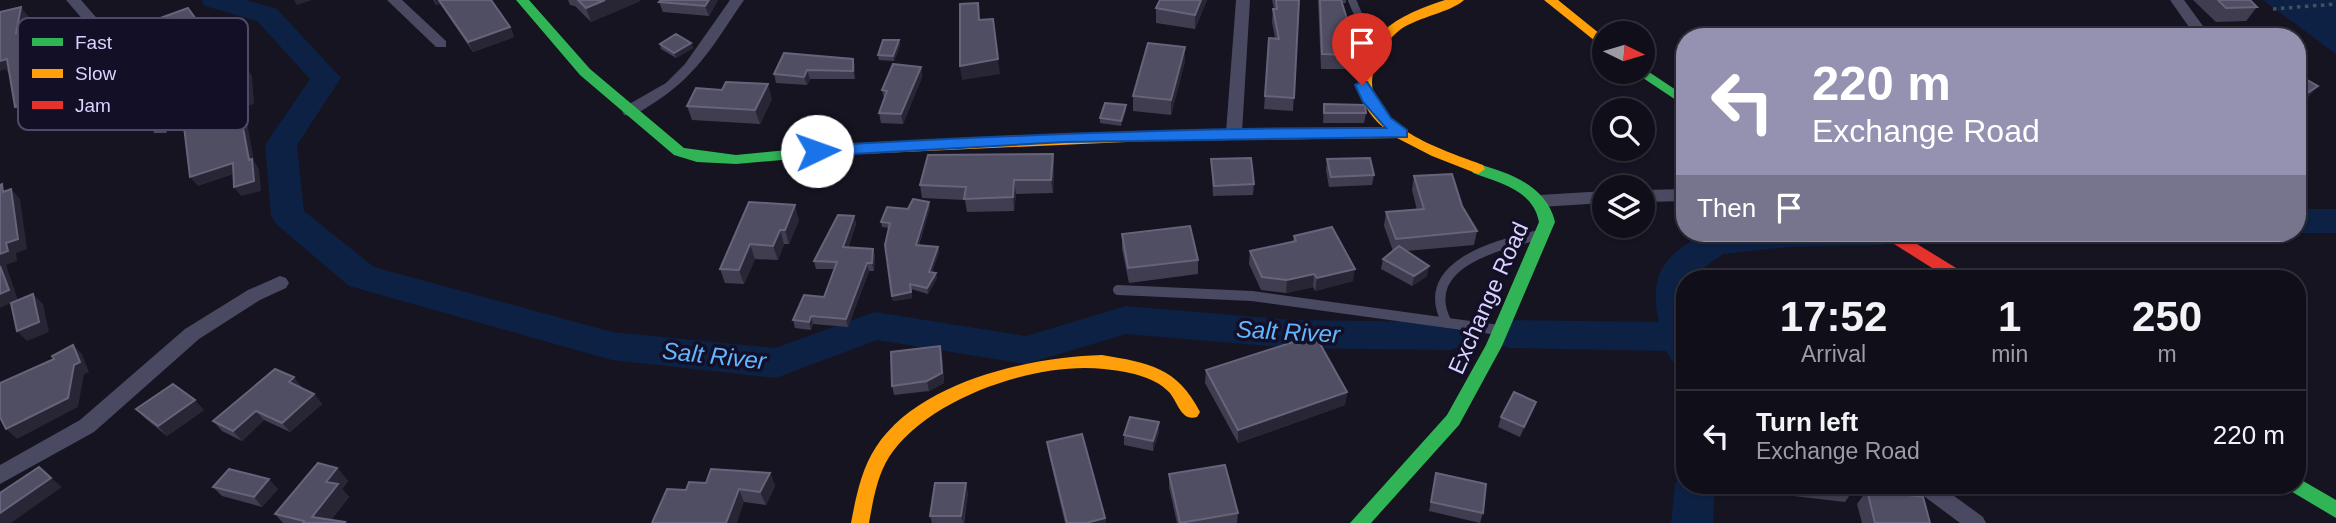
<!DOCTYPE html>
<html lang="en">
<head>
<meta charset="utf-8">
<style>
  body { margin:0; font-family:Arial,sans-serif; background:#1e1d26; color:#f1f3f6; height:100vh; display:flex; flex-direction:column; font-size:26px; white-space:nowrap }
  * { box-sizing:border-box; margin:0 }
  p { font-size:23px; color:#9c9ca2 }
  .icon { flex:none; width:38px; height:38px; fill:none; stroke:currentColor; stroke-width:2; stroke-linecap:round; stroke-linejoin:round }
  .map { position:relative; flex:1; overflow:hidden }
  .panel { position:absolute; left:1676px; top:270px; width:630px; height:224px; display:flex; flex-direction:column; background:#100f19; border-radius:28px; box-shadow:0 2px 5px #0004,0 0 0 2px #302f38 }
  .panel>* { flex:none }
  .guide { position:absolute; left:1676px; top:28px; width:630px; height:214px; border-radius:28px; box-shadow:0 2px 5px #0004,0 0 0 2px #302f38; background:#9591b1; color:#fff; overflow:hidden }
  .needle { width:46px; rotate:95deg }
  .buttons { position:absolute; left:1592px; top:21px; display:grid; gap:14px }
  .buttons a { display:grid; place-items:center; width:63px; height:63px; border-radius:50%; background:#100f19; box-shadow:0 2px 5px #0004,0 0 0 2px #302f38; font-size:35px }
  .pin { position:absolute; display:grid; place-items:center; width:60px; height:60px; color:#fff; margin:-72px -30px; border-radius:50% 50% 50% 0; rotate:-45deg; box-shadow:0 0 7px #0007 }
  .pin .icon { rotate:45deg }
  .me { position:absolute; width:77px; margin:-38px; rotate:87deg; stroke-linejoin:round; filter:drop-shadow(0 0 5px #0008) }
  .turn { display:flex; align-items:center; gap:24px; height:147px; padding:0 21px; font-size:32px }
  .turn .icon { width:91px; height:91px; stroke-width:2.5 }
  .turn b { display:block; font-size:49px; line-height:60px }
  .then { display:flex; align-items:center; height:66px; padding:0 21px; background:#0003; gap:14px; font-size:26px }
  .eta { display:flex; justify-content:space-evenly; align-items:center; height:119px; text-align:center }
  .eta b { font-size:42px; font-weight:700; line-height:49px }
  ul { padding:0; list-style:none }
  li { display:flex; align-items:center; gap:21px; height:91px; padding:0 21px; border-top:2px solid #302f38 }
  li div { flex:1 }
  li b { display:block; font-size:26px }
  li em { font-style:normal }
  .map>svg:first-child { display:block }
  .water { fill:#0d2144 }
  .lines { fill:none; stroke-linecap:round; stroke-linejoin:round }
  .river { fill:#0d2144; fill-rule:evenodd }
  .path { stroke:#44505f; stroke-width:3.5; stroke-dasharray:3.5 4.5; stroke-linecap:butt }
  .lane-far1 { stroke:#4a4962; stroke-width:8 }
  .lane { stroke:#4a4962; stroke-width:10 }
  .street { fill:#4a4962; fill-rule:evenodd }
  .fast { fill:#30b455; fill-rule:evenodd }
  .slow { fill:#ff9f0a; fill-rule:evenodd }
  .jam { fill:#e5322d; fill-rule:evenodd }
  .wall { fill:#403d50 }
  .shaded-wall { fill:#282635 }
  .building { fill:#504e63; stroke:#66637b; stroke-width:2 }
  .route { fill:#1a73e8; stroke:#114b97; stroke-width:2 }
  .labels { text-anchor:middle; stroke-width:7; stroke-linejoin:round; paint-order:stroke }
  .street-label { font-size:23px; fill:#d9d4ff; stroke:#130f26 }
  .water-label { font-size:24px; font-style:italic; fill:#62b6ff; stroke:#130f26 }
  .key { fill:#130f26; stroke:#4e4a67; stroke-width:2 }
  .key-label { font-size:19px; fill:#d9d4ff }
</style>
</head>
<body>
<div class="map">
<svg width="2336" height="523" viewBox="0 0 2336 523">
  <rect width="100%" height="100%" fill="#161421"/>
  <!-- water -->
  <path class="water" d="M2263 0H2336V54Z"/>
  <g class="lines">
    <!-- river -->
    <path class="river" d="M201 0H246L277 9 341 78 297 145 304 211 374 267 612 332 775 348 875 312 1026 336 1126 306 1292 320 1450 322 1463 326 1468 336 1463 346 1450 350 1292 348 1126 334 1026 364 877 340 776 378 612 360 349 286 276 224 271 216 265 145 310 79 257 21 205 6Z
      M2298 209H2336V233H2297Z
      M1704 233H1899L1894 242 1882 245 1788 247 1723 254 1695 274 1694 278H1685V366L1672 361 1666 351 1510 348 1497 344 1492 334 1497 324 1510 320 1659 322C1648 274 1664 256 1704 233Z
      M1685 471V485H1715L1713 523H1671L1675 485 1681 473Z"/>
    <!-- path -->
    <path class="path" d="M2273 9 2336 4"/>
    <!-- lane-far1 -->
    <path class="lane-far1" d="M1352 0 1363 26 1379 38
      M1527 238 1537 235"/>
    <!-- lane -->
    <path class="lane" d="M1118 290 1252 296 1499 330
      M1447 323C1417 266 1494 246 1534 236"/>
    <!-- street -->
    <path class="street" d="M66 0H81L149 78 168 129 166 133H154L137 82Z
      M387 0H402L446 41V47H436Z
      M730 0H744C713 45 697 77 649 106 641 111 635 117 624 115L622 111 624 107 666 83 685 64Z
      M1236 0H1250L1242 132 1234 137 1226 132Z
      M2170 0H2184L2211 37H2196Z
      M1685 189V201L1643 202V190Z
      M1605 191V203L1540 207 1532 201 1540 195Z
      M280 276 286 278 289 283 286 288 260 300 199 339 94 432 0 484V465L80 420 185 329 248 290Z
      M1914 485H1939L1983 517 1986 523H1960L1917 491Z"/>
    <!-- fast -->
    <path class="fast" d="M516 0H529L590 69 684 148 736 155 838 145 845 150 838 155 736 164 697 162 674 155 580 75Z
      M1643 68 1685 96V106L1634 72H1643Z
      M1478 164C1510 173 1547 186 1555 222L1502 346 1459 425 1371 523H1350L1447 415 1486 345 1539 222C1533 190 1500 183 1473 173L1471 169Z
      M2298 478 2336 500V518L2289 490 2286 485H2298Z"/>
    <!-- slow -->
    <path class="slow" d="M1445 0H1464C1451 12 1419 17 1401 29 1386 41 1377 54 1373 73 1362 126 1446 151 1483 165L1485 169 1478 174 1432 156 1397 138 1148 141 838 155 831 150 838 145 1148 131 1384 128C1351 102 1351 59 1383 31 1400 16 1423 7 1445 0Z
      M1544 0H1558L1605 38V49Z
      M1102 355C1149 363 1177 367 1200 412L1197 417C1181 422 1178 402 1169 392 1154 376 1125 371 1104 369 1037 361 927 398 889 457 877 476 873 501 869 523H851C856 497 861 470 876 447 919 381 1030 357 1102 355Z"/>
    <!-- jam -->
    <path class="jam" d="M1880 233H1899L1966 274 1968 278H1948L1883 237Z"/>
  </g>
  <!-- wall -->
  <path class="wall" d="M433 0H491L510 27 514 37 473 52 440 4 436 5Z
    M568 0H640V1L591 22 575 6 570 5Z
    M661 0H718L709 16 663 12 659 2Z
    M1160 0H1207L1195 29 1156 23V8Z
    M1272 0H1299L1293 111 1264 109 1269 38H1275L1272 22 1273 9H1274Z
    M1318 0H1346V3H1342L1352 55 1350 69H1321Z
    M2193 0H2250L2257 7 2246 21 2216 22Z
    M899 40 900 46 894 61 879 60 878 55Z
    M691 43 693 48 676 58 661 49 660 44Z
    M853 59 855 67V79H810L807 85 776 83 774 74Z
    M1185 61 1171 115 1133 111V96Z
    M921 67 922 77 903 124 881 123 879 113 884 98 882 90Z
    M722 90 772 99 760 124 692 120 687 106Z
    M1324 104 1366 113 1364 123H1323Z
    M1126 105V110L1121 126 1100 123V118Z
    M1053 154 1054 167 1053 193 1016 194 1014 211 967 212 965 200 922 198 920 185Z
    M1211 159 1254 184 1253 195 1213 196Z
    M1327 159 1374 175 1372 185 1329 187 1326 170Z
    M1414 176 1462 206 1477 231 1474 245 1406 251 1427 276 1412 286 1381 269 1383 259 1393 251 1384 226 1386 212 1417 210 1412 190Z
    M749 202 799 220 789 244H784L778 260 755 259 744 284 725 283 720 269Z
    M930 207 919 245 938 247 939 252 932 272 937 278 928 294 911 289 912 298 893 301 892 296 889 228 882 227 881 222 908 209Z
    M854 216 856 224 848 248 873 249 875 257 874 271H869L848 327 813 324 811 330 795 328 793 320 824 297 834 269H816L814 261Z
    M1122 234 1198 260V274L1129 283 1122 249Z
    M1294 236 1353 281 1315 291 1313 287 1286 293 1261 290 1249 264 1250 251 1293 242Z
    M940 346 942 356 944 383 929 391 894 395 892 386Z
    M1206 370 1347 392 1345 405 1238 443 1205 383Z
    M302 387 301 388 314 394 322 404 290 432 264 420 242 441 222 431 213 421Z
    M136 409 204 410 167 436 146 419Z
    M1532 412 1520 437 1498 427 1501 417Z
    M1159 422V432L1153 451 1124 445V435Z
    M1047 442 1105 518 1106 523H1065L1049 456Z
    M337 468 348 481 342 489 349 497 331 520 345 522 346 523H283L275 514Z
    M770 473 775 486 766 505 744 502 706 483Z
    M1436 473 1483 513 1480 523 1429 511Z
    M1169 474 1238 513 1237 523H1177L1169 487Z
    M1783 485H1853L1854 489 1845 502 1785 495Z
    M213 487 278 489 262 507 222 496Z
    M1867 490 1930 523H1862L1857 504Z
    M968 492 964 523H932L930 516Z"/>
  <!-- shaded-wall -->
  <path class="shaded-wall" d="M294 0H312L297 5Z
    M434 0H438L440 4 436 5Z
    M605 0H640V1L591 22 586 8Z
    M709 0H718L709 16 705 6Z
    M1201 0H1207L1195 29V15Z
    M21 7 32 21 27 46 16 33Z
    M198 22 205 32 196 35 200 41 175 51 170 45 154 51 147 41Z
    M38 27 49 41 46 82 34 68Z
    M510 27 514 37 473 52 468 42Z
    M899 40 900 46 894 61 893 56Z
    M691 43 693 48 676 58 674 53Z
    M1185 47V61L1171 115V100Z
    M0 56 7 59 10 75 5 69 0 71Z
    M62 59 73 73 79 103 26 121 15 107Z
    M853 59 855 67V79L853 71Z
    M998 59 1000 74 962 80 960 66Z
    M246 67 252 76 254 104 247 106 245 111 254 161 259 169 261 191 241 196 234 187 249 160 238 101Z
    M921 67 922 77 903 124 901 114Z
    M807 70 810 79 807 85 804 77Z
    M768 84 772 99 760 124 755 110Z
    M2318 86 2307 99 2298 105V99Z
    M1126 105V110L1121 126V121Z
    M1053 154 1054 167 1053 193 1051 180Z
    M233 163 240 172 198 186 190 177Z
    M1014 180 1016 194 1014 211 1013 197Z
    M11 189 20 199 27 249 16 253 17 261 6 265 18 300 0 308V254Z
    M929 202 930 207 917 250 916 245Z
    M795 205 799 220 789 244 785 230Z
    M854 216 856 224 845 255 843 247Z
    M780 230 784 244 778 260 773 246Z
    M750 244 755 259 744 284 739 270Z
    M938 247 939 252 930 277 929 272Z
    M873 249 875 257 874 271 872 263Z
    M867 263 869 271 848 327 846 319Z
    M1429 266 1427 276 1412 286 1414 276Z
    M1355 269 1353 281 1315 291 1317 278Z
    M936 273 937 278 928 294 927 288Z
    M1314 274 1313 287 1286 293 1287 280Z
    M910 284 912 298 893 301 892 296Z
    M33 294 43 304 49 332 27 341 17 331Z
    M811 316 813 324 811 330 809 322Z
    M73 345 82 354 89 372 84 374 78 407 17 439 6 429Z
    M940 346 942 356 944 383 929 391 927 381Z
    M294 377 302 387 297 392 289 382Z
    M1347 392 1345 405 1238 443V430Z
    M314 394 322 404 290 432 282 423Z
    M195 400 204 410 167 436 158 426Z
    M1536 402 1532 412 1520 437 1524 427Z
    M256 411 264 420 242 441 233 431Z
    M1159 422V432L1153 451V441Z
    M337 468 348 481 342 489 349 497 329 523 312 517 326 482Z
    M770 473 775 486 766 505 760 492Z
    M51 478 62 487 11 523H0V513Z
    M269 479 278 489 262 507 254 497Z
    M966 483 968 492 963 523 961 516Z
    M739 489 744 502 737 523H726Z
    M1105 518 1106 523H1086Z"/>
  <!-- building -->
  <path class="building" d="M439 0H491L510 27 468 42Z
    M578 0H605L586 8Z
    M661 0H709L705 6 659 2Z
    M1160 0H1201L1195 15 1156 8Z
    M1276 0H1299L1294 98 1265 96 1269 38 1279 39 1273 9H1277Z
    M1320 0H1341L1349 25 1352 55 1322 54Z
    M2218 0H2250L2257 7 2226 8Z
    M978 3 979 20 993 19 998 59 960 66V4Z
    M21 7 16 33 38 27 34 68 62 59 68 90 15 107 7 59 0 61V12Z
    M188 8 198 22 189 25 193 31 168 41 164 35 147 41 138 26Z
    M676 34 691 43 674 53 660 44Z
    M883 40H899L893 56 878 55Z
    M1148 43 1185 47 1171 100 1133 96Z
    M784 53 853 59V71L807 70 804 77 774 74Z
    M893 64 921 67 901 114 879 113 887 91 882 90Z
    M246 67 248 95 240 97 238 101 249 160 252 159 254 181 234 187 233 163 190 177 181 101 212 92 211 76Z
    M2298 71 2304 74 2300 76 2318 86 2298 99Z
    M726 82 768 84 755 110 687 106 696 88 722 90Z
    M1105 103 1126 105 1121 121 1100 118Z
    M1324 104 1365 105 1366 113H1324Z
    M1053 154 1051 180H1014L1013 197 964 199 966 187 920 185 928 155Z
    M1251 158 1254 184 1214 186 1211 159Z
    M1370 158 1374 175 1331 177 1327 159Z
    M1452 174 1462 206 1477 231 1396 239 1386 212 1424 209 1414 176Z
    M2 184 3 192 11 189 18 239 6 243 8 251 0 254V185Z
    M913 199 929 202 916 245 938 247 929 272 936 273 927 288 910 284 911 292 892 296 885 245 890 223 881 222 887 207 908 209Z
    M749 202 795 205 785 230H780L773 246 750 244 739 270 720 269Z
    M838 215 854 216 843 247 873 249 872 263H867L846 319 811 316 809 322 793 320 804 295 824 297 837 262 814 261Z
    M1190 226 1198 260 1128 268 1122 234Z
    M1332 227 1355 269 1317 278 1314 274 1287 280 1262 277 1250 251 1296 241 1294 236Z
    M1399 246 1429 266 1414 276 1383 259Z
    M0 266 9 290 0 294Z
    M33 294 39 322 17 331 11 303Z
    M1315 335 1347 392 1238 430 1206 370Z
    M73 345 80 362 74 365 68 398 6 429 0 417V383L54 359 52 356Z
    M940 346 942 373 927 381 892 386 891 352Z
    M275 369 294 377 289 382 314 394 282 423 256 411 233 431 213 421Z
    M173 384 195 400 158 426 136 409Z
    M1514 392 1536 402 1524 427 1501 417Z
    M1130 417 1159 422 1153 441 1124 435Z
    M1082 434 1105 518 1086 523H1067L1047 442Z
    M318 463 337 468 326 482 338 484 312 517 345 522 344 523H303L304 521 275 514Z
    M1225 465 1238 513 1180 523 1169 474Z
    M39 467 51 478 0 513V493Z
    M229 469 269 479 254 497 213 487Z
    M711 469 770 473 760 492 739 489 726 523H652L667 489 686 490 689 482 706 483Z
    M1436 473 1486 484 1483 513 1431 502Z
    M935 483H966L961 516H930Z
    M1819 485H1853L1854 489Z
    M1867 490 1923 497 1930 523H1875Z"/>
  <!-- route -->
  <path class="route" d="M1362 81 1367 82 1391 118 1407 130V137L1065 142 817 156 810 151 817 146C1007 135 1196 127 1386 128L1363 102 1355 85Z"/>
  <g class="labels">
    <!-- street labels -->
    <g class="street-label">
      <text transform="translate(1488 298) rotate(-66)" y="8">Exchange Road</text>
    </g>
    <!-- water labels -->
    <g class="water-label">
      <text transform="translate(1288 332) rotate(3)" y="8">Salt River</text>
      <text transform="translate(714 356) rotate(6)" y="8">Salt River</text>
    </g>
  </g>
  <!-- legend -->
  <rect x="18" y="18" width="230" height="112" rx="10" class="key"/>
  <rect x="32" y="38" width="31" height="8" fill="#30b455"/>
  <rect x="32" y="69" width="31" height="9" fill="#ff9f0a"/>
  <rect x="32" y="101" width="31" height="8" fill="#e5322d"/>
  <g class="key-label">
    <text x="75" y="49">Fast</text>
    <text x="75" y="80">Slow</text>
    <text x="75" y="112">Jam</text>
  </g>
</svg>
<div class="buttons">
<a><svg class="needle" viewBox="-14 -14 28 28"><path d="M0-13l5 13h-10z" fill="#e53935"/><path d="M0 13l5-13h-10z" fill="#9c9ca2"/></svg></a>
<a><svg class="icon" aria-label="search" viewBox="0 0 24 24"><circle cx="10" cy="10" r="6"/><path d="M15 15l6 6"/></svg></a>
<a><svg class="icon" aria-label="layers" viewBox="0 0 24 24"><path d="M12 4l9 5-9 5-9-5zM3 14l9 5 9-5"/></svg></a>
</div>
<div class="pin" style="left:1362px;top:85px;background:#d93025"><svg class="icon" aria-label="arrive" viewBox="0 0 24 24"><path d="M6 21V4h12l-3 4 3 4H6"/></svg></div>
<svg class="me" style="left:817px;top:151px" viewBox="-20 -20 40 40"><circle r="19" fill="#fff"/><path d="M0-13L10 11 0 6-10 11z" fill="#1a73e8"/></svg>
<div class="guide">
<div class="turn"><svg class="icon" aria-label="left" viewBox="0 0 24 24"><path d="M17 20v-9H6M10 6l-5 5 5 5"/></svg><div><b>220 m</b>Exchange Road</div></div>
<div class="then">Then<svg class="icon" aria-label="arrive" viewBox="0 0 24 24"><path d="M6 21V4h12l-3 4 3 4H6"/></svg></div>
</div>
<section class="panel">
<div class="eta">
<div><b>17:52</b><p>Arrival</p></div>
<div><b>1</b><p>min</p></div>
<div><b>250</b><p>m</p></div>
</div>
<ul>
<li><svg class="icon" aria-label="left" viewBox="0 0 24 24"><path d="M17 20v-9H6M10 6l-5 5 5 5"/></svg><div><b>Turn left</b><p>Exchange Road</p></div><em>220 m</em></li>
</ul>
</section>
</div>
</body>
</html>
